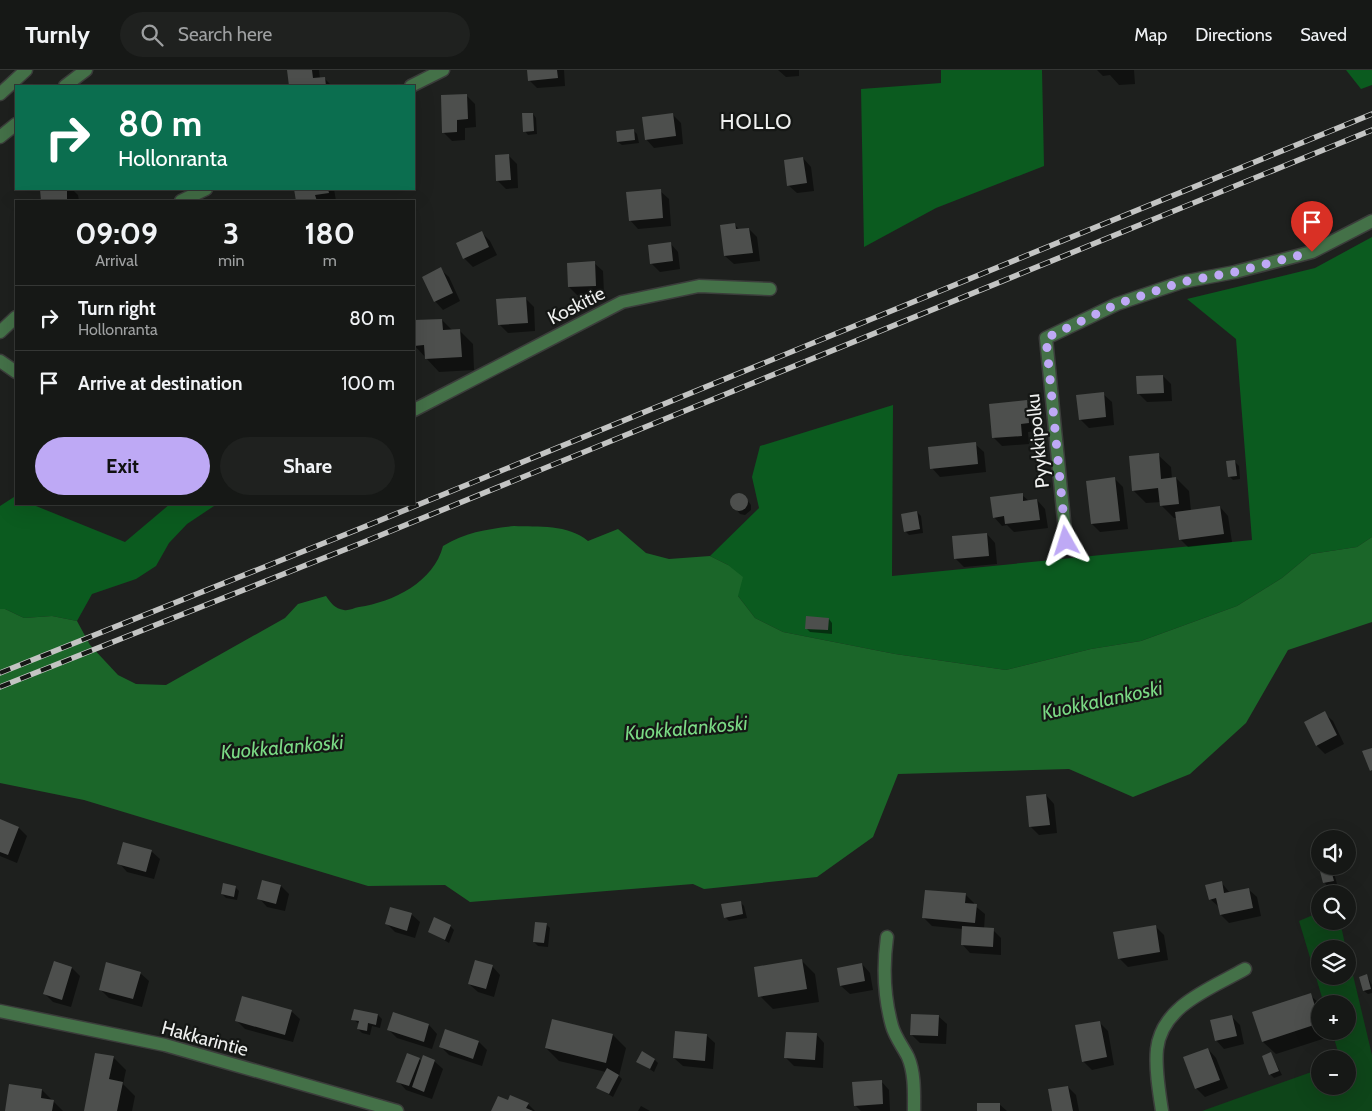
<!DOCTYPE html>
<html lang="en">
<head>
<meta charset="utf-8">
<style>
  body { margin:0; font-family:Cabin,sans-serif; background:#1f211f; color:#f1f3f6; height:100vh; display:flex; flex-direction:column; font-size:19px; white-space:nowrap }
  * { box-sizing:border-box; margin:0 }
  p { font-size:16px; color:#9ea0a1 }
  .icon { flex:none; width:28px; height:28px; fill:none; stroke:currentColor; stroke-width:2; stroke-linecap:round; stroke-linejoin:round }
  .map { position:relative; flex:1; overflow:hidden }
  .panel { position:absolute; left:15px; top:130px; width:400px; height:305px; display:flex; flex-direction:column; background:#161816; border-radius:0px; box-shadow:0 5px 20px #0002,0 0 0 1px #353735 }
  .panel>* { flex:none }
  .guide { position:absolute; left:15px; top:15px; width:400px; height:105px; border-radius:0px; box-shadow:0 5px 20px #0002,0 0 0 1px #353735; background:#0b6e4f; color:#fff; overflow:hidden }
  .tools { position:absolute; left:1311px; top:760px; display:grid; gap:10px }
  .tools a { display:grid; place-items:center; width:45px; height:45px; border-radius:50%; background:#161816; box-shadow:0 5px 20px #0002,0 0 0 1px #353735; font-size:25px }
  .pin { position:absolute; display:grid; place-items:center; width:42px; height:42px; color:#fff; margin:-51px -21px; border-radius:50% 50% 50% 0; rotate:-45deg; box-shadow:0 0 5px #0007 }
  .pin .icon { rotate:45deg }
  .me { position:absolute; width:55px; margin:-28px; rotate:354deg; stroke-linejoin:round; filter:drop-shadow(0 0 4px #0008) }
  .turn { display:flex; align-items:center; gap:18px; height:105px; padding:0 20px; font-size:22px }
  .turn .icon { width:65px; height:65px; stroke-width:2.5 }
  .turn b { display:block; font-size:35px; line-height:42px }
  .eta { display:flex; justify-content:space-evenly; align-items:center; height:85px; text-align:center }
  .eta b { font-size:30px; font-weight:700; line-height:35px }
  .cta { display:flex; gap:10px; margin-top:auto; padding:10px 20px }
  .cta a { flex:1; height:58px; border-radius:30px; background:#bea9f5; color:#111; font-size:20px; font-weight:700; line-height:58px; text-align:center }
  .cta a+a { background:#1f211f; color:#f1f3f6 }
  ul { padding:0; list-style:none }
  li { display:flex; align-items:center; gap:15px; height:65px; padding:0 20px; border-top:1px solid #353735 }
  li div { flex:1 }
  li b { display:block; font-size:19px }
  li em { font-style:normal }
  header { display:flex; align-items:center; gap:30px; box-sizing:border-box; height:70px; padding:0 25px; background:#161816; border-bottom:1px solid #353735 }
  header strong { font-size:24px }
  nav { display:flex; gap:28px; margin-inline-start:auto; font-size:18px }
  .search { width:350px; height:45px; background:#1f211f; display:flex; align-items:center; gap:12px; box-sizing:border-box; padding:0 18px; border-radius:28px; color:#9ea0a1; font-size:19px }
  .map>svg:first-child { display:block }
  .green { fill:#0e4519 }
  .forest { fill:#0b5b1f }
  .water { fill:#1b6629 }
  .shadow { fill:#0007 }
  .building { fill:#4d4f4d }
  .lines { fill:none; stroke-linecap:round; stroke-linejoin:round }
  .minor-casing { stroke:#3b3d3b; stroke-width:15 }
  .minor { stroke:#447148; stroke-width:12 }
  .rail-casing { stroke:#c3c4c3; stroke-width:5.5 }
  .rail { stroke:#151715; stroke-width:4; stroke-dasharray:11; stroke-linecap:butt }
  .route { stroke:#bea9f5; stroke-width:9; stroke-dasharray:0 16.2 }
  .labels { text-anchor:middle; stroke-width:4.5; stroke-linejoin:round; paint-order:stroke }
  .street-label { font-size:19px; fill:#eff0ef; stroke:#151715 }
  .water-label { font-size:20px; font-style:italic; fill:#7ad984; stroke:#151715 }
  .quarter-label { font-size:21px; letter-spacing:1px; fill:#eff0ef; stroke:#151715 }
</style>
</head>
<body>
<header>
<strong>Turnly</strong>
<div class="search"><svg class="icon" aria-label="search" viewBox="0 0 24 24"><circle cx="10" cy="10" r="6"/><path d="M15 15l6 6"/></svg>Search here</div>
<nav><a>Map</a><a>Directions</a><a>Saved</a></nav>
</header>
<div class="map">
<svg width="1372" height="1041" viewBox="0 0 1372 1041">
  <rect width="100%" height="100%" fill="#1e201e"/>
  <!-- green -->
  <path class="green" d="M1320 842V851H1340L1346 879H1320V906H1348V884L1372 985V1041H1202L1320 999V1016H1348V989H1340L1332 961H1348V934H1324L1299 851Z"/>
  <!-- forest -->
  <path class="forest" d="M941 0H1042L1044 96 936 138 864 177 861 19 941 13Z
    M1346 0H1372V15L1361 19Z
    M1372 167V467L1357 477 1311 484 1282 508 1237 536 1141 571 1091 579 1006 600 895 584 783 562 755 548 738 526 728 495 710 486 759 438 752 407 760 376 893 335 892 506 1252 470 1236 269 1187 229 1315 198Z
    M14 427 16 428V434H31L125 472 170 434H217L187 454 169 473 156 496 136 509 92 524 77 551 52 546 24 548 5 539H0V436Z"/>
  <!-- water -->
  <path class="water" d="M514 456C538 457 568 454 588 471L618 459 646 483 669 489 710 486 728 495 743 507 738 526 755 548 783 562 895 584 1006 600 1091 579 1141 571 1237 536 1282 508 1311 484 1357 477 1372 467V552L1288 580 1246 653 1190 704 1133 727 1069 699 898 704 873 767 817 807 704 819 693 814 470 832 445 815 368 816 84 730 0 713V539H5L24 548 52 546 77 551 90 575 118 605 136 614 166 615 285 548 298 534 326 526C330 532 335 539 344 540 348 541 354 538 359 537 393 532 434 512 443 476 466 462 488 459 514 456Z"/>
  <!-- shadow -->
  <path class="shadow" d="M289 0H319L320 9 324 8 332 16H291Z
    M528 0H564L565 16 537 18 529 10Z
    M778 0H799V6L786 7Z
    M1097 0H1134L1135 14 1119 15 1110 5 1103 6Z
    M466 25 475 34 476 57 465 58V70L452 71 444 63Z
    M533 44 536 48 537 64 528 65 525 61Z
    M672 44 681 53 683 74 654 78 646 69Z
    M633 60 637 64 639 73 622 75 618 72Z
    M509 86 517 94 518 118 506 119 497 110Z
    M803 88 811 97 814 121 797 123 788 115Z
    M41 119H72L78 125 79 131H42Z
    M295 119H334L336 131H297Z
    M660 121 669 129 671 156 638 159 630 150Z
    M735 155 740 160 749 159 757 167 760 191 734 194 725 186Z
    M482 163 490 171 497 185 473 197 464 188Z
    M670 173 678 182 680 199 660 202 651 193Z
    M594 193 603 201 604 224 577 225 569 217Z
    M440 199 449 207 460 231 443 240 435 231Z
    M526 229 534 237 535 261 508 263 499 254Z
    M442 250 453 261H460L473 274 474 300 439 302 414 275V251Z
    M1163 306 1171 314 1172 331 1147 332 1139 324Z
    M1103 324 1112 332 1114 355 1089 358 1080 349Z
    M1026 332 1035 340 1037 361 1028 362 1029 374 1002 376 994 368 991 335Z
    M975 374 984 382 986 402 940 407 932 398Z
    M1158 385 1171 397 1172 409 1176 408 1189 421 1191 441 1220 437 1228 446 1232 472 1188 477 1180 469 1177 448H1174L1161 435V432L1146 433 1133 420Z
    M1235 392 1239 396 1240 409 1233 410 1229 406Z
    M1114 408 1123 417 1128 459 1100 462 1092 454Z
    M739 424 744 426 751 435V440L745 445 740 444 731 433 732 428Z
    M1022 425 1029 431 1037 430 1045 439 1048 458 1014 462 1007 455 1002 456 994 447Z
    M917 442 921 446 923 463 909 465 905 461Z
    M987 464 995 473 997 494 964 497 955 488Z
    M829 549 832 553V564L810 562 806 558Z
    M1324 643 1333 651 1344 674 1325 684 1317 676Z
    M1046 725 1054 734 1057 763 1039 765 1030 756Z
    M0 751 19 758 27 766 17 793 0 786Z
    M151 781 160 789 154 809 127 802 119 793Z
    M1318 791 1320 796H1332L1337 814 1328 817 1325 813Z
    M1221 812 1230 823 1248 819 1257 827 1261 846 1229 853 1221 845 1219 837 1210 829Z
    M281 816 289 824 285 841 267 837 259 828Z
    M235 817 239 821 237 830 226 828 222 824Z
    M965 824 974 833V835L985 844 984 859 993 860 1001 868V885L970 883 962 874 963 859 932 856 923 847Z
    M740 832 744 836 747 848 729 851 725 847Z
    M411 844 420 852 415 868 395 862 387 854Z
    M546 854 550 858 548 877 538 876 534 872Z
    M450 856 454 860 449 873 429 861Z
    M1155 856 1164 865 1168 890 1128 897 1119 888Z
    M802 891 815 904 819 932 773 939 760 926Z
    M862 894 870 903 873 920 850 924 841 916 838 899Z
    M492 896 500 905 494 927 478 922 469 914Z
    M72 898 80 906 71 937 53 932 45 924Z
    M140 903 149 911 142 937 109 928 100 919Z
    M1367 906 1372 915V923L1368 924 1364 921Z
    M1310 925 1320 934V961H1331L1332 966 1276 984 1263 972Z
    M355 940 378 945 382 949 380 958 372 956 370 965 362 963 358 959 359 954 353 949Z
    M291 941 300 949 293 972 245 959 237 951Z
    M394 943 429 955 437 964 432 979 397 968 388 959Z
    M938 946 947 954 946 974 920 973 911 964Z
    M1231 946 1240 955 1244 974 1224 979 1216 970Z
    M553 950 613 965 626 978 619 1006 622 1009 613 1027 598 1018 606 1002 559 991 546 978Z
    M1099 952 1108 961 1114 995 1092 1000 1083 991Z
    M816 964 824 973 823 998 794 996 786 988Z
    M706 965 715 973 713 999 683 996 674 988Z
    M479 972 487 980 482 996 449 985 441 977Z
    M1208 979 1216 988 1228 1018 1205 1027 1196 1018Z
    M1271 984 1282 1005 1274 1008 1270 1004Z
    M113 987 126 1000 123 1014 135 1026 132 1041H85Z
    M419 989 422 992 434 991 443 999 432 1029 406 1020 398 1011Z
    M655 990 658 993 654 1002 638 991Z
    M881 1011 889 1020 890 1041H861L855 1035Z
    M1068 1017 1076 1025 1079 1041H1053Z
    M42 1020 63 1041H6Z
    M508 1032 528 1034 535 1041H493Z
    M999 1034 1007 1041H978Z
    M641 1036 650 1041H638Z"/>
  <!-- building -->
  <path class="building" d="M287 0H312L313 8 325 7 326 16H289Z
    M527 0H557L558 8 528 11Z
    M467 24 468 49 457 50V62L442 63 441 25Z
    M522 43H533L534 61 523 62Z
    M673 43 676 66 645 70 642 47Z
    M634 59 635 70 617 72 616 61Z
    M509 84 511 110 496 111 495 85Z
    M803 87 807 113 787 116 784 90Z
    M40 119H67V131H41Z
    M294 119H328L329 123 315 125 317 131H296Z
    M661 119 663 148 629 151 626 122Z
    M735 153 736 159 749 158 753 183 724 186 720 155Z
    M482 161 489 177 463 189 456 173Z
    M671 172 673 191 650 194 648 175Z
    M595 191 596 216 568 217 567 193Z
    M441 197 453 223 434 232 422 207Z
    M526 227 528 253 498 255 496 229Z
    M442 249 443 260 460 259 462 287 425 289 424 275 414 276V250Z
    M1163 305 1164 323 1137 324 1136 306Z
    M1104 322 1106 347 1079 350 1076 325Z
    M1027 330 1029 353 1021 354 1022 366 992 368 989 334Z
    M976 372 978 394 930 399 928 377Z
    M1159 383 1161 409 1176 407 1179 434 1160 436 1158 418 1132 421 1129 386Z
    M1235 390 1237 406 1228 407 1226 391Z
    M1115 407 1120 451 1091 454 1086 411Z
    M730 432a9 9 0 1 1 18 0a9 9 0 1 1-18 0Z
    M1023 423V431L1037 429 1040 450 1005 454 1004 446 993 448 990 427Z
    M1220 436 1224 464 1179 470 1175 442Z
    M917 441 920 459 904 462 901 444Z
    M987 463 989 486 954 489 952 466Z
    M806 546 829 548 828 560 805 559Z
    M1325 641 1337 665 1316 676 1304 652Z
    M1372 678V700L1370 701 1362 681Z
    M1046 724 1050 755 1029 757 1026 726Z
    M0 749 19 757 8 785 0 782Z
    M123 772 152 780 146 802 117 794Z
    M1320 789V796H1330L1334 811 1323 813 1317 790Z
    M262 810 281 815 276 834 257 829Z
    M1222 811 1224 823 1249 818 1253 838 1220 845 1216 828 1209 830 1205 815Z
    M223 813 236 816 234 827 221 824Z
    M925 820 966 823 965 833 977 834 975 853 922 848Z
    M741 831 743 844 724 848 721 834Z
    M390 837 412 843 407 861 385 854Z
    M434 847 451 855 445 870 428 862Z
    M535 852 547 853 544 873 533 872Z
    M1156 855 1160 882 1118 889 1113 862Z
    M962 856 994 858 993 877 961 875Z
    M802 889 807 919 758 927 754 897Z
    M475 890 493 895 486 919 468 914Z
    M54 891 72 897 62 930 43 924Z
    M106 892 141 902 133 929 99 920Z
    M862 893 865 911 840 916 837 898Z
    M1367 904 1371 919 1363 921 1359 907Z
    M1311 923 1320 953 1262 972 1252 942Z
    M242 926 292 940 285 965 235 951Z
    M354 939 378 944 376 955 368 953 367 961 357 959 359 951 351 950Z
    M393 942 429 954 424 972 387 960Z
    M911 944 939 945 938 966 910 965Z
    M1232 945 1237 966 1215 971 1210 950Z
    M552 949 613 964 606 993 545 978Z
    M1100 951 1107 987 1082 992 1075 955Z
    M445 959 479 971 473 989 439 977Z
    M675 961 707 964 705 991 673 988Z
    M786 962 817 963 815 990 784 988Z
    M1208 978 1220 1010 1195 1019 1183 987Z
    M642 981 655 989 650 999 636 992Z
    M1271 982 1279 1001 1269 1005 1262 986Z
    M95 983 114 986 109 1009 123 1012 117 1041H84Z
    M407 983 420 988 409 1016 396 1012Z
    M423 985 435 990 424 1022 412 1017Z
    M607 998 619 1005 609 1024 596 1018Z
    M882 1010 883 1034 854 1036 852 1012Z
    M9 1014 42 1019 41 1028 54 1030 52 1041H5Z
    M1068 1016 1073 1041H1052L1048 1019Z
    M510 1025 529 1033 526 1038 533 1041H491L498 1026 508 1030Z
    M977 1033H1000V1041H977Z"/>
  <g class="lines">
    <defs>
      <path id="minor" d="M65 16 86 0
        M411 16 443 0
        M0 24 26 0
        M0 67 16 54
        M181 131 206 119
        M0 262 16 247
        M0 291 16 302
        M414 340 622 232 699 216 770 219
        M1066 471 1046 268 1117 234 1182 212 1235 202 1312 182 1372 151
        M887 867C883 896 884 927 892 956 895 967 903 977 908 987 915 1003 914 1024 914 1041
        M0 941 165 975 397 1041
        M1162 1041C1159 1022 1155 998 1157 979 1162 935 1212 918 1245 899"/>
    </defs>
    <!-- minor casing -->
    <use href="#minor" class="minor-casing"/>
    <!-- minor -->
    <use href="#minor" class="minor"/>
    <defs>
      <path id="rail" d="M0 603 354 461 1372 44
        M0 617 359 474 1372 60"/>
    </defs>
    <!-- rail casing -->
    <use href="#rail" class="rail-casing"/>
    <!-- rail -->
    <use href="#rail" class="rail"/>
  </g>
  <g class="lines">
    <!-- route -->
    <path class="route" d="M1066 471 1046 268 1117 234 1182 212 1235 202 1312 182"/>
  </g>
  <g class="labels">
    <!-- street labels -->
    <g class="street-label">
      <text transform="translate(576 235) rotate(-27)" y="7">Koskitie</text>
      <text transform="translate(1037 371) rotate(-96)" y="7">Pyykkipolku</text>
      <text transform="translate(205 968) rotate(15)" y="7">Hakkarintie</text>
    </g>
    <!-- water labels -->
    <g class="water-label">
      <text transform="translate(1102 630) rotate(-12)" y="7">Kuokkalankoski</text>
      <text transform="translate(686 658) rotate(-5)" y="7">Kuokkalankoski</text>
      <text transform="translate(282 677) rotate(-5)" y="7">Kuokkalankoski</text>
    </g>
    <!-- quarter labels -->
    <g class="quarter-label">
      <text x="756" y="59">HOLLO</text>
    </g>
  </g>
</svg>
<div class="tools">
<a><svg class="icon" aria-label="sound" viewBox="0 0 24 24"><path d="M4 9h4l5-4v14l-5-4H4zM17 9q2 3 0 6"/></svg></a>
<a><svg class="icon" aria-label="search" viewBox="0 0 24 24"><circle cx="10" cy="10" r="6"/><path d="M15 15l6 6"/></svg></a>
<a><svg class="icon" aria-label="layers" viewBox="0 0 24 24"><path d="M12 4l9 5-9 5-9-5zM3 14l9 5 9-5"/></svg></a>
<a>+</a>
<a>−</a>
</div>
<div class="pin" style="left:1312px;top:182px;background:#d93025"><svg class="icon" aria-label="arrive" viewBox="0 0 24 24"><path d="M6 21V4h12l-3 4 3 4H6"/></svg></div>
<svg class="me" style="left:1066px;top:471px" viewBox="-20 -20 40 40"><path d="M0-17L14 15 0 8-14 15z" fill="#bea9f5" stroke="#fff" stroke-width="4"/></svg>
<div class="guide">
<div class="turn"><svg class="icon" aria-label="right" viewBox="0 0 24 24"><path d="M7 20v-9h11M14 6l5 5-5 5"/></svg><div><b>80 m</b>Hollonranta</div></div>
</div>
<section class="panel">
<div class="eta">
<div><b>09:09</b><p>Arrival</p></div>
<div><b>3</b><p>min</p></div>
<div><b>180</b><p>m</p></div>
</div>
<ul>
<li><svg class="icon" aria-label="right" viewBox="0 0 24 24"><path d="M7 20v-9h11M14 6l5 5-5 5"/></svg><div><b>Turn right</b><p>Hollonranta</p></div><em>80 m</em></li>
<li><svg class="icon" aria-label="arrive" viewBox="0 0 24 24"><path d="M6 21V4h12l-3 4 3 4H6"/></svg><div><b>Arrive at destination</b></div><em>100 m</em></li>
</ul>
<div class="cta"><a>Exit</a><a>Share</a></div>
</section>
</div>
</body>
</html>
